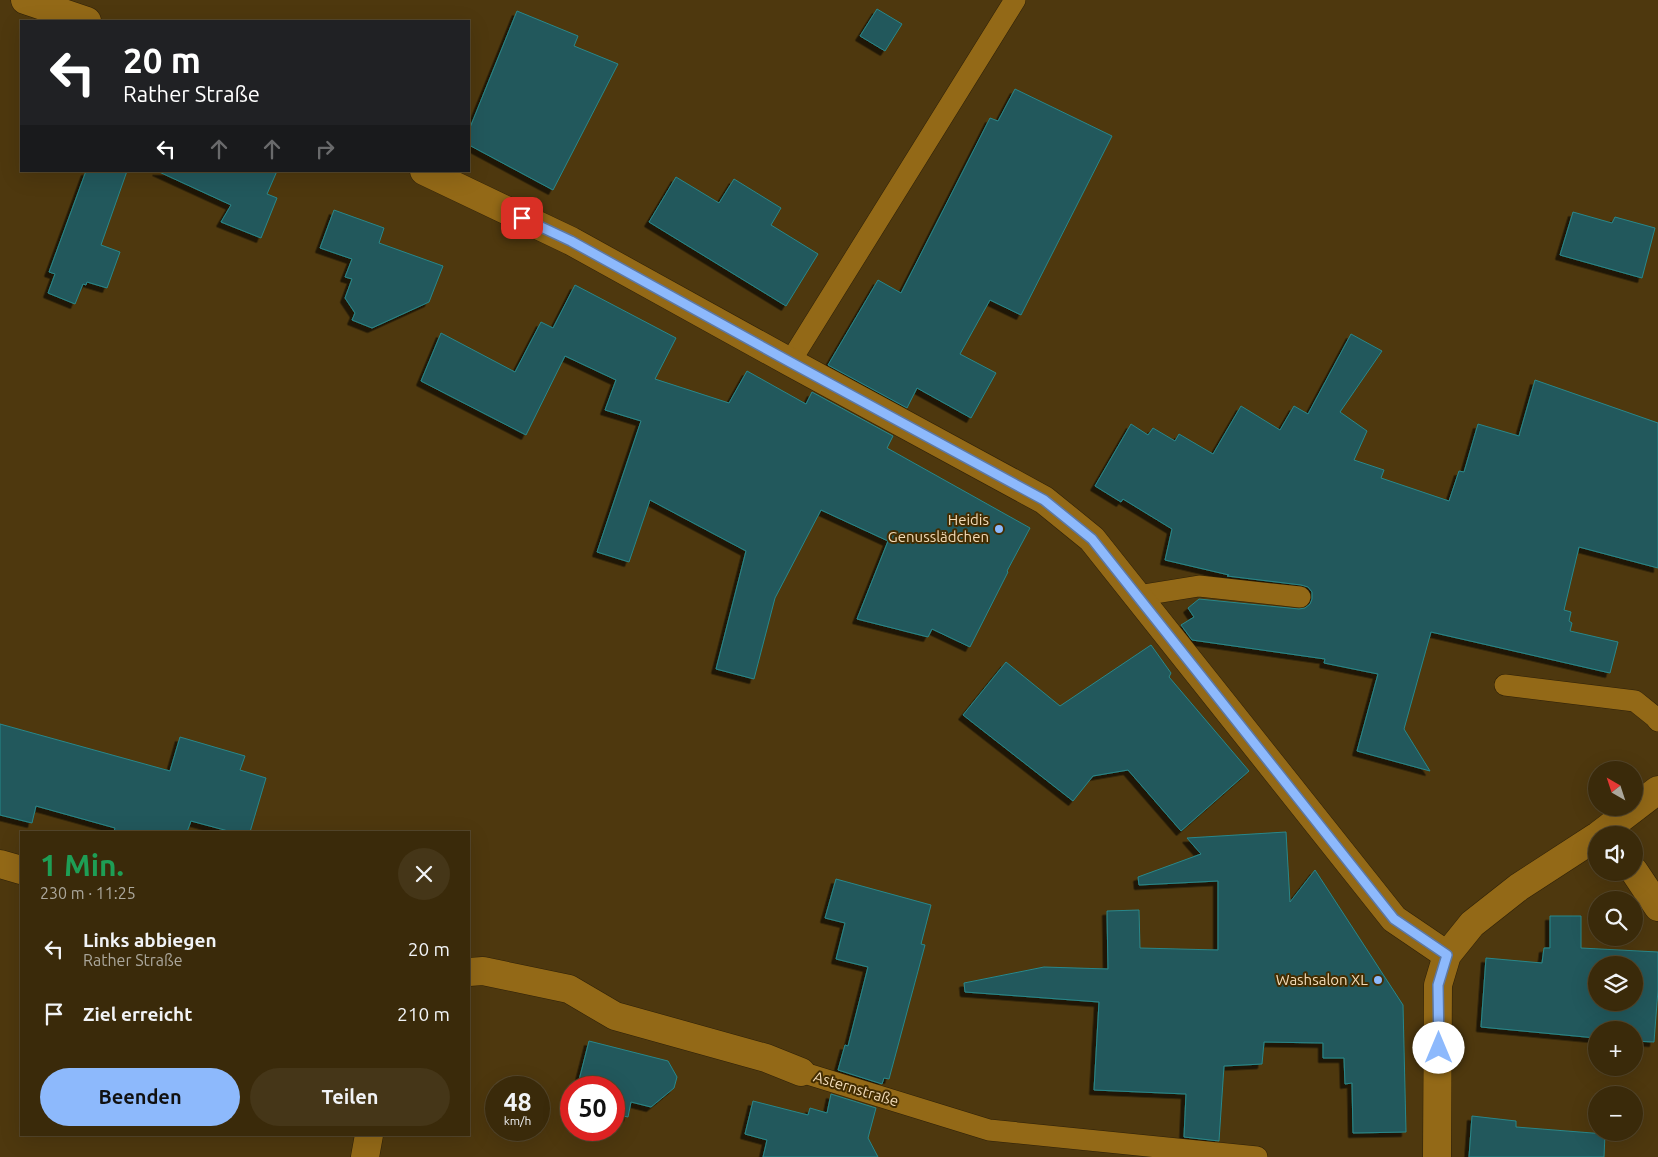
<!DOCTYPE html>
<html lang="de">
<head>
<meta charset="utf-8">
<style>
  body { margin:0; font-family:Ubuntu,sans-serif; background:#453618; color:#f1f3f6; height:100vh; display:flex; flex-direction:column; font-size:19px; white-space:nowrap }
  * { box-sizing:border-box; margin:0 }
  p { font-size:16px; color:#aba79c }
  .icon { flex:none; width:28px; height:28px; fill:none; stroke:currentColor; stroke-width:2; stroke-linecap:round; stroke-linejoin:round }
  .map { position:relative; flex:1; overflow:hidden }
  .drawer { position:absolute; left:20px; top:831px; width:450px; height:305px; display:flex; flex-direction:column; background:#3a2a0a; border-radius:0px; box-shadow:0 5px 20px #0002,0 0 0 1px #54462b }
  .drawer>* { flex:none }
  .hud { position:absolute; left:20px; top:20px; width:450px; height:152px; border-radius:0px; box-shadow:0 5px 20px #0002,0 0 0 1px #54462b; background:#202124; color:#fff; overflow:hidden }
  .needle { width:32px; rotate:321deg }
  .buttons { position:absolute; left:1588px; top:761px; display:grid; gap:10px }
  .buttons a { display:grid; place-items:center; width:55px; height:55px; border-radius:50%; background:#3a2a0a; box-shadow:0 5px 20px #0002,0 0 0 1px #54462b; font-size:25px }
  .speed { position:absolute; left:485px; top:1076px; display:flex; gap:10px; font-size:25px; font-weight:700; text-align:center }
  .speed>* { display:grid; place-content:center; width:65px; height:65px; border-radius:50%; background:#3a2a0a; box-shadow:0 5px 20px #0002,0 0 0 1px #54462b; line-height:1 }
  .speed small { font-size:12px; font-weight:400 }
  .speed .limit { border:8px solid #d22; background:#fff; color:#111 }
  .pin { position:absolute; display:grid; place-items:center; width:42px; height:42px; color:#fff; margin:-21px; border-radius:10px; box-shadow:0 2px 8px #0006 }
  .me { position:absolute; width:55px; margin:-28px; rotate:0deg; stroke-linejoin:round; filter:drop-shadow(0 0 4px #0008) }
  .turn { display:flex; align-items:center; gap:18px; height:105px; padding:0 20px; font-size:22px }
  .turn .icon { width:65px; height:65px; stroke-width:2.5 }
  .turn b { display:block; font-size:35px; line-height:42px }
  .lanes { display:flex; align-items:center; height:48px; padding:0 20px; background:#0003; justify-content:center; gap:25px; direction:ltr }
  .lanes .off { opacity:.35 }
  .round { display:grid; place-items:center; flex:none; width:52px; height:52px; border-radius:26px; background:#453618 }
  .overview { display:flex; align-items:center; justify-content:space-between; height:85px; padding:0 20px }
  h1 { font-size:30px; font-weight:700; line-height:38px; color:#1e9e55 }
  .action { display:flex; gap:10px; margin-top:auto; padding:10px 20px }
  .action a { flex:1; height:58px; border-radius:30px; background:#8db9fc; color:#111; font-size:20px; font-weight:700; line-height:58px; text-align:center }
  .action a+a { background:#453618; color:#f1f3f6 }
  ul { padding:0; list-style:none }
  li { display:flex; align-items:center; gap:15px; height:65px; padding:0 20px }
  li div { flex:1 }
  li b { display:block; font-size:19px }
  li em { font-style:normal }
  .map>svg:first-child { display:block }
  .building { fill:#21595b; stroke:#29878b; fill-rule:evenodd; filter:url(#shadow) }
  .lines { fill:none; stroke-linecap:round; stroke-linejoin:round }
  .service-casing { stroke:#2e2008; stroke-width:22 }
  .minor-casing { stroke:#2e2008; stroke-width:29 }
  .tertiary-casing { stroke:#2e2008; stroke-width:29 }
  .secondary-casing { stroke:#2e2008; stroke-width:29 }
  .service { stroke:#936917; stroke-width:21 }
  .minor { stroke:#936917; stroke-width:28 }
  .tertiary { stroke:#936917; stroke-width:28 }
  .secondary { stroke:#936917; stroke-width:28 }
  .route-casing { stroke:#5c78a4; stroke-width:12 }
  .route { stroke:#8db9fc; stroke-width:9 }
  .poi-dot { fill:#8db9fc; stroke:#432d02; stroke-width:2 }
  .labels { text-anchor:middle; stroke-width:4; stroke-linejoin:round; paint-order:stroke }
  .poi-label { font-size:15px; fill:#f3dcb8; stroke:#432d02; text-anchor:end }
  .street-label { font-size:15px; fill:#f3dcb8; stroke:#432d02 }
</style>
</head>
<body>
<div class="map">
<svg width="1658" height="1157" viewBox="0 0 1658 1157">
  <defs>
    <filter id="shadow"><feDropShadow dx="-4.5" dy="4.5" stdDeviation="0" flood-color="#0009"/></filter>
  </defs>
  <rect width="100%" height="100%" fill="#4e380e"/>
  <!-- building -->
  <path class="building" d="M877 9 902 24 885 51 860 36Z
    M517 11 578 36 574 46 618 64 553 190 469 145V130Z
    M1015 89 1112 136 1021 315 990 300 960 354 996 373 971 418 917 388 907 408 828 365 878 280 901 293 990 118 998 121Z
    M86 171H127L101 245 120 252 107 288 87 282 86 285 83 284 75 304 48 293 55 274 49 272Z
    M157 171H277L267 194 277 198 261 238 221 222 231 205Z
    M676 177 719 203 734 179 781 208 771 225 818 254 786 306 649 222Z
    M334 210 384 228 379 243 443 266 429 302 372 328 352 320 355 313 345 298 352 279 345 277 352 259 320 248Z
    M1573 212 1612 223 1615 217 1655 228 1642 278 1560 255Z
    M575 285 676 338 655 379 729 403 747 371 806 404 812 392 893 436 887 448 1030 528 1007 571 1008 572 970 647 932 629 928 637 857 619 888 541 821 510 775 598 754 679 716 669 746 551 650 500 629 562 597 552 641 421 605 410 616 380 565 356 526 435 421 381 441 333 515 372 541 322 553 328Z
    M1351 334 1382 351 1340 412 1367 431 1354 460 1384 470 1381 478 1449 501 1459 471 1464 472 1478 424 1519 436 1535 380 1658 423V568L1579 547 1564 610 1571 612 1569 621 1572 623 1570 631 1618 642 1610 673 1431 632 1404 729 1430 771 1357 751 1378 674 1324 663 1325 659 1192 640 1181 625 1194 617 1188 608 1199 599 1299 609 1305 608 1310 604 1312 599V592L1308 587 1301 585 1227 576 1229 575 1165 560 1172 529 1123 499 1121 502 1095 486 1131 424 1148 435 1153 428 1175 441 1179 434 1213 454 1241 406 1280 430 1294 406 1308 414Z
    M1151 645 1171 673 1169 677 1249 771 1181 831 1128 770 1093 776 1073 801 963 715 1006 662 1060 706Z
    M0 724 170 771 180 737 245 756 240 770 266 778 250 832H232L191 821 187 832H114L115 828 36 806 32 823 0 815Z
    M1286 832 1290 902 1315 870 1403 1005 1406 1132 1353 1133 1352 1083 1345 1084 1344 1058H1323V1043L1264 1042 1262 1064 1224 1066 1219 1141 1184 1137 1186 1094 1094 1090 1099 1002 965 992 964 983 1044 967 1108 969 1107 911 1139 910 1140 948 1218 950V881L1139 885 1138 877 1201 854 1187 838Z
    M836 879 931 905 921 944 925 945 889 1079 884 1078 882 1084 838 1070 845 1045 848 1046 868 967 836 959 845 923 825 918Z
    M1550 916H1581V948L1658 952V990L1654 1042 1634 1041V1030H1596V1038L1481 1027 1486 958 1542 963 1544 948H1550ZM1596 965H1634V1002H1596Z
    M589 1041 668 1061 677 1077 674 1088 651 1107 631 1102 628 1117 614 1114V1088H577Z
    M831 1094 876 1108 868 1138 878 1157H763L767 1140 745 1134 753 1101 808 1115 810 1108 827 1113Z
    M1472 1116 1516 1121V1127L1605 1134 1604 1157H1469Z"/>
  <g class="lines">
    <defs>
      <path id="service" d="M790 362 1015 0
        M1137 596 1199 586 1300 597
        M1505 685 1635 701 1655 717 1658 721
        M801 1072 989 1130 1257 1157"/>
      <path id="minor" d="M0 864 21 870
        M1634 871 1658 907
        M469 972 483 971 569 989 615 1016 766 1058 801 1072
        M365 1157 369 1135"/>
      <path id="tertiary" d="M25 0 87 21
        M424 171 571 241 790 362 1044 500 1092 539 1394 919 1447 955"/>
      <path id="secondary" d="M1599 835 1658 790
        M1437 1157 1438 985 1447 955 1472 924 1519 887 1596 837"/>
    </defs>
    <!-- service casing -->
    <use href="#service" class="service-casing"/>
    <!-- minor casing -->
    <use href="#minor" class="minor-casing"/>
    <!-- tertiary casing -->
    <use href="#tertiary" class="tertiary-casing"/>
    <!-- secondary casing -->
    <use href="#secondary" class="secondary-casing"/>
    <!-- service -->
    <use href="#service" class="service"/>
    <!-- minor -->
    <use href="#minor" class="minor"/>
    <!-- tertiary -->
    <use href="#tertiary" class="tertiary"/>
    <!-- secondary -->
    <use href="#secondary" class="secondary"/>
  </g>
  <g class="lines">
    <defs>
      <path id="route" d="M522 218 571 241 790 362 1044 500 1092 539 1394 919 1447 955 1438 985 1439 1048"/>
    </defs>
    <!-- route casing -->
    <use href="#route" class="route-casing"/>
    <!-- route -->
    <use href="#route" class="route"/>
  </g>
  <!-- markers -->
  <g class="poi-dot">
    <circle cx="999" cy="529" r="5"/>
    <circle cx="1378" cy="980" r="5"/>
  </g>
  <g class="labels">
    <!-- poi labels -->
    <g class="poi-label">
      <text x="989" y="525">Heidis<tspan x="989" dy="17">Genusslädchen</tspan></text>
      <text x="1368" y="985">Washsalon XL</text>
    </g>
    <!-- street labels -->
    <g class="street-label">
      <text transform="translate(856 1089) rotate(17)" y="5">Asternstraße</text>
    </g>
  </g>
</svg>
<div class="buttons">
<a><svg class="needle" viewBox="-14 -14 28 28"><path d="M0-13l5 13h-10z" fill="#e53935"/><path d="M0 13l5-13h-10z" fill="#aba79c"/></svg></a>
<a><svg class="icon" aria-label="sound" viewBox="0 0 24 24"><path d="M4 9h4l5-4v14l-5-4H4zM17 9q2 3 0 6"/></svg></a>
<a><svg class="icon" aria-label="search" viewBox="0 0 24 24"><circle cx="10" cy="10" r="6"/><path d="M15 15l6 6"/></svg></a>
<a><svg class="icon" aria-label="layers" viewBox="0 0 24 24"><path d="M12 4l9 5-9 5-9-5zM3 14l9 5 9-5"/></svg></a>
<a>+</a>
<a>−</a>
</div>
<div class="speed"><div>48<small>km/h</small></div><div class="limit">50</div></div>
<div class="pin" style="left:522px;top:218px;background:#d93025"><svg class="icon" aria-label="arrive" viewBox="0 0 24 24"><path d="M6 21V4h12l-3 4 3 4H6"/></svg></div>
<svg class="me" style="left:1439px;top:1048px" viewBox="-20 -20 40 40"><circle r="19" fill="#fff"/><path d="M0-13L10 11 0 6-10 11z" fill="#8db9fc"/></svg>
<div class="hud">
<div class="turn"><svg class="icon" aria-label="left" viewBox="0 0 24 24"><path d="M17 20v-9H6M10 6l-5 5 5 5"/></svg><div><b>20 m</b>Rather Straße</div></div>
<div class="lanes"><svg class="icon" aria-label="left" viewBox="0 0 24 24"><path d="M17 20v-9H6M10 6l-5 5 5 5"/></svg><svg class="icon off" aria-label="ahead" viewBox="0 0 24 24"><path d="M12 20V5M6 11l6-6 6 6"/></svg><svg class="icon off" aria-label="ahead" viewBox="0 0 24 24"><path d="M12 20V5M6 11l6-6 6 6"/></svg><svg class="icon off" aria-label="right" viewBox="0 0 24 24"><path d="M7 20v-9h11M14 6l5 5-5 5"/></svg></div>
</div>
<section class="drawer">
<div class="overview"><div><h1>1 Min.</h1><p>230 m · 11:25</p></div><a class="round"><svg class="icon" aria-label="close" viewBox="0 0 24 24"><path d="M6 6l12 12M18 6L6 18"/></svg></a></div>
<ul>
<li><svg class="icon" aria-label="left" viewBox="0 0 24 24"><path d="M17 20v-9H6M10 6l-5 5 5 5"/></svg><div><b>Links abbiegen</b><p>Rather Straße</p></div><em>20 m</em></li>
<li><svg class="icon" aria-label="arrive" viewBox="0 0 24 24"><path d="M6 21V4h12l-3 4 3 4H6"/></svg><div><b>Ziel erreicht</b></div><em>210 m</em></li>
</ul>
<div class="action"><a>Beenden</a><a>Teilen</a></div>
</section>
</div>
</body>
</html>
